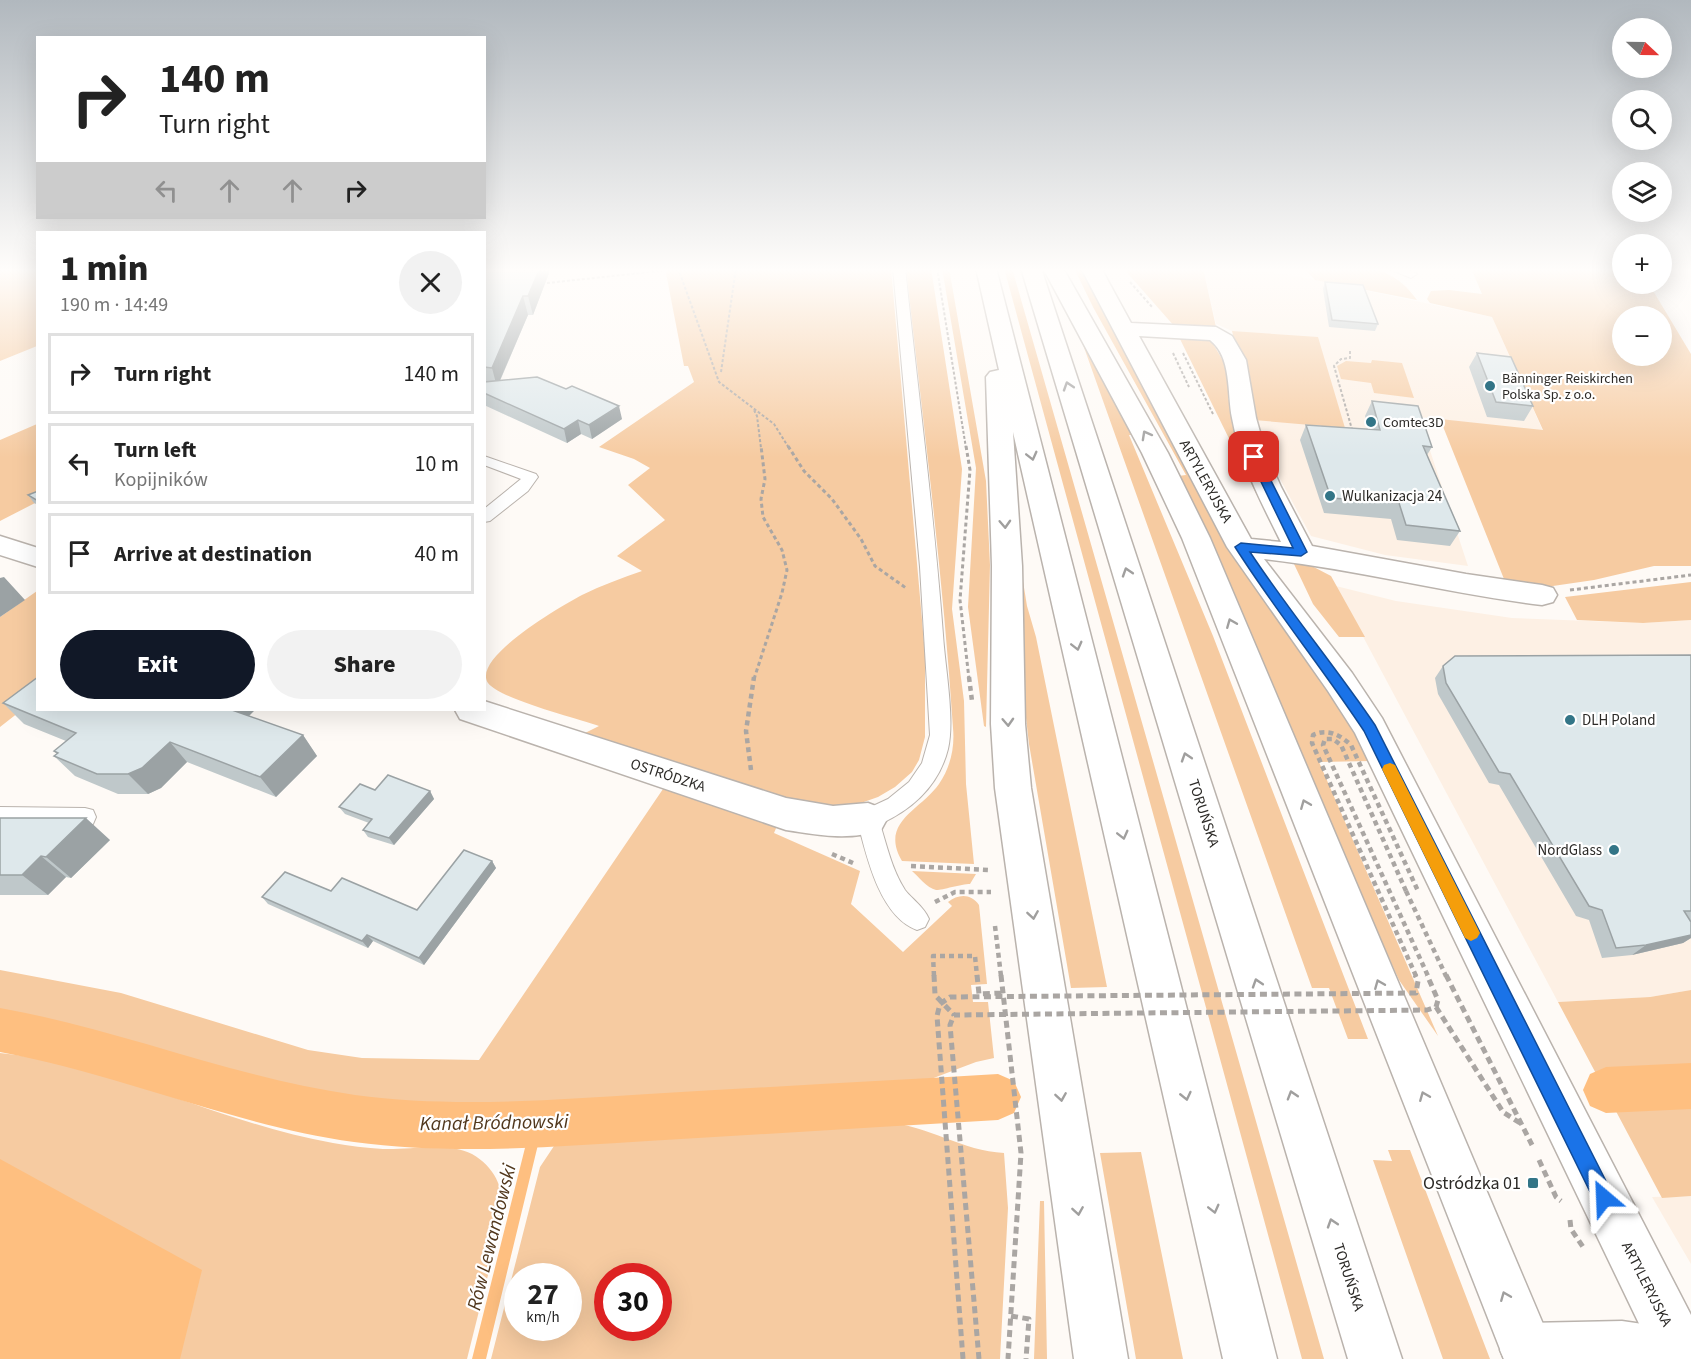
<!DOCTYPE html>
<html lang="en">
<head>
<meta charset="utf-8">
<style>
  body { margin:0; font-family:"Source Sans 3",sans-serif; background:#f2f2f2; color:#222; height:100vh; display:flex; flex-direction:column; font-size:22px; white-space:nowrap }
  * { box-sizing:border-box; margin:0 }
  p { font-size:20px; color:#767676 }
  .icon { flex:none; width:33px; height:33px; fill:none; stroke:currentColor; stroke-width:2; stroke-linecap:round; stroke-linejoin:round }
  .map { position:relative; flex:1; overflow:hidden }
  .details { position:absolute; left:36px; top:231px; width:450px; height:480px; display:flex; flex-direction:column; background:#fff; border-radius:0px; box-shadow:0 6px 24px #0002 }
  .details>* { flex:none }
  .banner { position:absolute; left:36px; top:36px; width:450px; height:183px; border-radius:0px; box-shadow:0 6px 24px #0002; background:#fff; color:#222; overflow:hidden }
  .needle { width:39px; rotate:112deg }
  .fabs { position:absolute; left:1612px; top:18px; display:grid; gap:12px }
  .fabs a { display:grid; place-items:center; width:60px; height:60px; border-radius:50%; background:#fff; box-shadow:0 6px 24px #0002; font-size:30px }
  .speed { position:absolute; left:504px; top:1263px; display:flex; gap:12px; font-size:30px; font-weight:700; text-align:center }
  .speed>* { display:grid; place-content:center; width:78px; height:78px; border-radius:50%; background:#fff; box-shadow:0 6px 24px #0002; line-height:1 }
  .speed small { font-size:15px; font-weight:400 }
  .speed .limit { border:9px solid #d22; background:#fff; color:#111 }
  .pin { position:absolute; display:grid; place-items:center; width:51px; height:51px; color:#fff; margin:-26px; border-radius:12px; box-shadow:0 3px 9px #0006 }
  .me { position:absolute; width:66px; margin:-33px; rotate:334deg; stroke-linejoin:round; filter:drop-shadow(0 0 4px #0008) }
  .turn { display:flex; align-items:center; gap:21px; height:126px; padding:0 24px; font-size:27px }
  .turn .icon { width:78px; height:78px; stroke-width:2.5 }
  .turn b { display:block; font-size:42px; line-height:51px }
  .lanes { display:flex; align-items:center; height:57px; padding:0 24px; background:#0003; justify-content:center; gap:30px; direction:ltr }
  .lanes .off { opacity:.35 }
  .round { display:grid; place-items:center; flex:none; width:63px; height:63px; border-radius:32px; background:#f2f2f2 }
  .headline { display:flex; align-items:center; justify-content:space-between; height:102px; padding:0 24px }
  h1 { font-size:36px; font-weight:800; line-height:45px }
  .cta { display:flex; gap:12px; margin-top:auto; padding:12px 24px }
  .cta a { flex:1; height:69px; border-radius:36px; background:#111827; color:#fff; font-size:24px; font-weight:800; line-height:69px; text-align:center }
  .cta a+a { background:#f2f2f2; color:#222 }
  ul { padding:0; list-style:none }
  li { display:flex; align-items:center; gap:18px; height:81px; margin:0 12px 9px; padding:0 12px; border:3px solid #e0e0e0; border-radius:0px }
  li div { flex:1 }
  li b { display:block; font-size:22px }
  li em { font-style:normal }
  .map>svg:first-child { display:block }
  .built { fill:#fdf0e4 }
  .green { fill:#f6cba1; fill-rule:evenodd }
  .water { fill:#febf80 }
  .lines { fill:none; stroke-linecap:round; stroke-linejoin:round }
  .stream { fill:#febf80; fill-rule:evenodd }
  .canal { fill:#febf80; fill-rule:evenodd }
  .service-casing { stroke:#bab3ad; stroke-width:2 }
  .minor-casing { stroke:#bab3ad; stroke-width:3 }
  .tertiary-casing { stroke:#bab3ad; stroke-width:3 }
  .motorway-casing { stroke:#bab3ad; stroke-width:3 }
  .path-far3 { stroke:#aaa6a3; stroke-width:2; stroke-dasharray:3 2; stroke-linecap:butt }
  .path-far2 { stroke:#aaa6a3; stroke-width:3; stroke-dasharray:4 3; stroke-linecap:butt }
  .path-far1 { stroke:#aaa6a3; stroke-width:4.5; stroke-dasharray:5 4; stroke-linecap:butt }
  .path { stroke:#aaa6a3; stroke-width:5; stroke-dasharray:7 4.5; stroke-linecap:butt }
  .service { fill:#fff; fill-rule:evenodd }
  .minor { fill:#fff; fill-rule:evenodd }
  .tertiary { fill:#fff; fill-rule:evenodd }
  .motorway { fill:#fff; fill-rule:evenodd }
  .path-bridge-far1 { stroke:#aaa6a3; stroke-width:4.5; stroke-dasharray:5 4; stroke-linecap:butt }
  .path-bridge { stroke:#aaa6a3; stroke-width:5; stroke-dasharray:7 4.5; stroke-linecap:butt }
  .wall { fill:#bfc8ca }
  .shaded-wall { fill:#9ba2a4 }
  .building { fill:#dee8eb; stroke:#9ba2a4; stroke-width:1.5 }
  .oneway { stroke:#a09f9e }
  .route { fill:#1a73e8; stroke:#114b97; stroke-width:1.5 }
  .slow { fill:#f59e0b }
  .poi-dot { fill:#337587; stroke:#fff; stroke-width:2 }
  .labels { text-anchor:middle; stroke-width:4.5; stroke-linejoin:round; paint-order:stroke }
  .far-poi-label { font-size:14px; fill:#2c2a27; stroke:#fff; text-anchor:start }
  .street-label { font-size:15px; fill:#2c2a27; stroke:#fff }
  .poi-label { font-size:15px; fill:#2c2a27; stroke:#fff; text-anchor:start }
  .near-poi-label { font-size:18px; fill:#2c2a27; stroke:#fff; text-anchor:end }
  .near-water-label { font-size:20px; font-style:italic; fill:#51371c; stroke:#fff }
</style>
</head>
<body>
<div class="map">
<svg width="1691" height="1359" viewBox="0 0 1691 1359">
  <rect width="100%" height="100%" fill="#fefaf6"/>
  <!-- built -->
  <path class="built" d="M1203 268H1246L1301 277 1492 317 1543 431 1419 417 1468 566 1385 555 1311 536 1261 444 1254 420 1318 338 1232 331 1216 324Z
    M1336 586 1396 601 1512 618 1643 623 1691 620V990L1650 997 1558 1002Z
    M1691 1196V1264L1652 1197Z"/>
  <!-- green -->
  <path class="green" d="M0 268H38L37 346 0 361Z
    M665 268H891L925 654V737L919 760 912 772 895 787 878 797 858 804 835 807 798 803 585 733 599 726C576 718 500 699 488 683 471 658 563 605 582 595 602 585 622 578 642 571L617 556 665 520 628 485 650 468 634 459 599 447 694 382 688 366H684Z
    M906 268H931L962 469 952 609 964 701 966 784 974 864 902 861C879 822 921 810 939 784 950 768 955 748 953 728 943 574 923 421 906 268Z
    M942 268H949L986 481 990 565 986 727 984 726 968 607 976 468Z
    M1004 268H1012L1324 1359H1302Z
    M1074 268H1082L1202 484 1324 679 1371 761 1319 762 1438 1036 1399 980 1389 958 1232 590 1178 476 1186 475 1093 307Z
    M1123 268H1203L1216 327 1202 330 1175 327Z
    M1304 268H1370C1391 273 1404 282 1417 300L1315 280Z
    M1471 268H1623V284H1649L1691 354V566H1654L1594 580 1546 587H1528L1504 579 1440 419 1543 430 1492 317 1430 303 1427 299 1431 291 1449 290 1482 294ZM1623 316H1662V356H1623Z
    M1232 331 1318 337 1345 428 1254 420Z
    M1179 337 1205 338 1212 342 1232 376V387L1228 398 1282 534 1278 538Z
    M1081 339 1134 435H1129L1213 636 1368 1039H1348L1329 988H1312Z
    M1372 360 1402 363 1414 398 1374 393 1371 383 1341 379 1337 366 1346 361 1371 363Z
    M37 424V502L0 521V440Z
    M1294 564H1308L1331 576 1365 637H1339L1313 604Z
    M1021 569 1027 606 1036 637 1107 987 1071 988 1029 744 1022 683Z
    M1691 582V620L1643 623 1577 620 1565 597Z
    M37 591V698L0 727V617Z
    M663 789 777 826 774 833 860 871 851 904 903 952 952 906 948 902C958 894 971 893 979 905L987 984 971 985 973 1002H988L994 1058 976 1062 915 1085 881 1092 444 1112 302 1091 58 1027 0 1018V970L121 993 308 1050 362 1058 479 1060Z
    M912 871 976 874 970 884C961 884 939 891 936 890 927 888 918 876 912 871Z
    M1691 990V1196L1662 1198 1558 1002 1650 997Z
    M0 1053C115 1065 220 1123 333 1143 349 1146 366 1148 383 1149 409 1150 449 1142 472 1154 496 1168 504 1189 503 1215L467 1359H0Z
    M887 1122C928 1126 963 1151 1004 1153L1008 1208 1000 1359H491L540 1167 554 1146 567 1135 580 1131ZM518 1276H568V1328H518ZM608 1276H658V1328H608Z
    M1388 1150H1410L1490 1359H1443L1373 1160 1392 1161Z
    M1141 1152 1183 1359H1136L1100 1153Z
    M1040 1201H1044L1047 1359H1034Z"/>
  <!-- water -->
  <path class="water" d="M0 1159 202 1270 180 1359H0Z"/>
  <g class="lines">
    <!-- stream -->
    <path class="stream" d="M537 1118 542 1119 543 1124 486 1359H472L531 1124 532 1119Z"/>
    <!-- canal -->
    <path class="canal" d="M0 1008C120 1029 234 1078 355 1095 452 1108 550 1100 648 1094 765 1087 881 1081 998 1074L1014 1081 1021 1097 1014 1113 998 1120C881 1127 765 1134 648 1141 550 1147 452 1155 354 1142 233 1125 120 1074 0 1052Z
      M1691 1063V1109L1606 1113 1590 1106 1583 1090 1590 1074 1606 1067Z"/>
    <defs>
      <path id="service" d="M893 268H905C918 390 934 513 943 635 945 667 955 719 948 749 939 785 913 809 880 824 887 846 892 870 905 890 913 900 924 907 929 919L925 927 917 930C879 916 866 854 857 819L860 812 888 799 909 782 922 763 930 735 920 567Z
        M1387 268H1404L1417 274 1411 278Z
        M484 456 536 474 538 477 528 491 490 521 484 522V509L521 479 484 465Z
        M0 807 85 808 93 810 96 817 93 824 85 826 0 825Z"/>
      <path id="minor" d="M1081 268H1101L1131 323 1216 327 1232 336 1246 360 1256 418 1266 453 1281 487 1312 546 1466 574 1542 585 1553 588 1557 595 1553 602 1542 605C1449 594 1357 569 1264 559L1352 673 1382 718 1691 1315V1359H1656L1355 733 1328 691 1227 547ZM1139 336 1210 340C1232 357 1227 393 1232 418 1240 462 1261 502 1281 542L1251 539Z
        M0 536 38 548V567L0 555Z
        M484 701 786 798 833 806 868 803 881 808 887 819 881 830C849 841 819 835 786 830L460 719 455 710H484Z"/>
      <path id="tertiary" d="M1622 1321 1691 1331V1359H1504L1500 1350 1508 1331 1527 1323Z"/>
      <path id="motorway" d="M976 268H996L1277 1359H1223L1013 432 1022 566 1025 724 1031 788 1128 1359H1074L995 788 991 724 992 566 986 377 990 372 999 370Z
        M1021 268H1041L1402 1359H1348Z
        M1043 268H1063L1168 453 1210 538 1546 1331 1554 1350 1550 1359H1504L1182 538 1142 453Z"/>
    </defs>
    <!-- service casing -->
    <use href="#service" class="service-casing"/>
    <!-- minor casing -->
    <use href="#minor" class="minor-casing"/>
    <!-- tertiary casing -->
    <use href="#tertiary" class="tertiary-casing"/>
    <!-- motorway casing -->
    <use href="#motorway" class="motorway-casing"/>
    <!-- path-far3 -->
    <path class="path-far3" d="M678 268 719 382 774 424 789 448
      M937 268 966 448
      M1130 282 1153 308
      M547 283 678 269
      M1350 351V358L1341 359 1334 366 1353 433
      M1173 353 1189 387
      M1183 353 1213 414
      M721 372 736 268
      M754 410 757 416 761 448"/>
    <!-- path-far2 -->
    <path class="path-far2" d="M788 446 804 471 832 499 861 539 875 566 906 588
      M966 446 970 470 960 600 969 679
      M1570 590 1691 575
      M754 679 782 593 787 570 782 550 763 517 761 499 765 479 761 446"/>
    <!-- path-far1 -->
    <path class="path-far1" d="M969 677 972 701
      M751 770 746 731 754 677
      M832 854 853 863
      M911 866 988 870
      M1406 891 1446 976
      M935 902 955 892H991
      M995 926 1001 976
      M934 976 933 956H975L977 976"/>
    <!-- path -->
    <path class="path" d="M934 975 935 995 954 1015
      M977 975 979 994 1003 993
      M1001 975 1021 1153 1008 1359
      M1446 975 1532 1145
      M1436 1007 1503 1112 1520 1123
      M1539 1160 1556 1197 1561 1201
      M1570 1220 1571 1229 1585 1250
      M1011 1316 1029 1319 1026 1359"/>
    <!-- service -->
    <use href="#service" class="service"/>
    <!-- minor -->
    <use href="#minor" class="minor"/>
    <!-- tertiary -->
    <use href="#tertiary" class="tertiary"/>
    <!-- motorway -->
    <use href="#motorway" class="motorway"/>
    <!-- path-bridge-far1 -->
    <path class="path-bridge-far1" d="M1406 891 1341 745 1333 739H1325L1323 745 1428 976
      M1416 976 1312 743 1313 735C1328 728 1340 735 1351 745L1418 891"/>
    <!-- path-bridge -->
    <path class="path-bridge" d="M963 1359 937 1016 940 1004 950 997 1416 993 1418 981 1415 975
      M979 1359 950 1025 954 1015 1427 1010 1436 1007 1438 1000 1427 975"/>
  </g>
  <!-- wall -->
  <path class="wall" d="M486 268H548L549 273 533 315H528L500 381 622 419 592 439 581 434 567 443 484 405V270Z
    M1325 282 1378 324 1375 331 1329 327 1323 289Z
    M1477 353 1533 406 1524 421 1487 417 1469 367Z
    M1372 401 1432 447 1427 455 1460 531 1450 546 1397 540 1391 519 1324 513 1300 440 1306 425 1369 429 1365 416Z
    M38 491V505L34 503 28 495Z
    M1691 655V938L1683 943 1632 955 1602 958 1589 920 1576 916 1499 785 1489 783 1438 694 1435 678 1443 666Z
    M3 703 249 716 303 735 317 756 276 797 187 762 161 788 148 794H118L75 776 54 756 57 754 54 751 66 741 24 724Z
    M375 790 430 791 434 799 394 845 368 837 363 830 369 823 345 814 339 807Z
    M0 818 110 840 71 878 66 877 48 895H0Z
    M492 861 496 868 424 965 373 941 368 948 268 904 262 897 331 891 417 910Z"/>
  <!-- shaded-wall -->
  <path class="shaded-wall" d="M540 268H548L549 273 533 315 528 296Z
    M523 296 528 315 497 387 492 368Z
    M619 406 622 419 592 439 589 425Z
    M578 420 581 434 567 443 564 429Z
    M4 577 25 600 0 617V578Z
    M225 710H255L238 727Z
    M303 735 317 756 276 797 260 777Z
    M170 742 187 762 161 788 148 794 128 774Z
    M430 791 434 799 394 845 389 838Z
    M86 818 110 840 71 878 46 857Z
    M41 856 66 877 48 895 22 875Z
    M492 861 496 868 424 965 419 958Z
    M367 935 373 941 368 948 362 941Z
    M1691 935V938L1683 943 1632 955 1646 945Z"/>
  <!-- building -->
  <path class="building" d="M486 268H540L528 296H523L492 368 484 367V270Z
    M1325 282 1363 285 1378 324 1332 320Z
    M1477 353 1511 357 1533 406 1496 402Z
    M537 377 566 389 572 386 619 406 589 425 578 420 564 429 484 393V382Z
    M1372 401 1418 406 1432 447 1423 446 1460 531 1406 525 1399 503 1331 498 1306 425 1380 430Z
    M38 491V501L28 495Z
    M1691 655V911H1684L1691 922V935L1646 945 1616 948 1602 910 1589 906 1510 774 1499 772 1446 683 1443 666 1455 656Z
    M38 677V710H232L303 735 260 777 170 742 142 768 128 774H97L54 756 58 753 54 751 76 733 3 703Z
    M388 775 430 791 389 838 363 830 372 819 339 807 360 784 375 790Z
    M0 818H86L46 857 41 856 22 875H0Z
    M464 850 492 861 419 958 367 935 362 941 262 897 285 872 331 891 342 878 417 910Z"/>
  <!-- one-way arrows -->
  <defs><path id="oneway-chevron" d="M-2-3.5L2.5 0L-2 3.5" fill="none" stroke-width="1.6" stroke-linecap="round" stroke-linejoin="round" transform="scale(1.5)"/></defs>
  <g class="oneway">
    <use href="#oneway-chevron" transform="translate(1068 386) rotate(-108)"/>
    <use href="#oneway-chevron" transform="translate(1146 435) rotate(-119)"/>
    <use href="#oneway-chevron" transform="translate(1032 456) rotate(76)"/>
    <use href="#oneway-chevron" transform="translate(1005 524) rotate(87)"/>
    <use href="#oneway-chevron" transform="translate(1127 572) rotate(-108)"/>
    <use href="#oneway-chevron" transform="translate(1231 623) rotate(-112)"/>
    <use href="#oneway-chevron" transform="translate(1077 646) rotate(76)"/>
    <use href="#oneway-chevron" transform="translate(1008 722) rotate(87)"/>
    <use href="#oneway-chevron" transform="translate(1186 757) rotate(-108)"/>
    <use href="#oneway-chevron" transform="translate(1305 804) rotate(-112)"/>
    <use href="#oneway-chevron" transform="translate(1123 835) rotate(76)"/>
    <use href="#oneway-chevron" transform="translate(1033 915) rotate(81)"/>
    <use href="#oneway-chevron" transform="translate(1257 983) rotate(-108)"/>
    <use href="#oneway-chevron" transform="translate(1379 984) rotate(-112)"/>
    <use href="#oneway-chevron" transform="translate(1292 1095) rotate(-107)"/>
    <use href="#oneway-chevron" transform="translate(1186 1096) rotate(77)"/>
    <use href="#oneway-chevron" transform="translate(1424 1096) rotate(-112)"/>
    <use href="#oneway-chevron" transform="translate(1061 1097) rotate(81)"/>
    <use href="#oneway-chevron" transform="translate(1214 1209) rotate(76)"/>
    <use href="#oneway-chevron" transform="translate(1078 1211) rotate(81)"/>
    <use href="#oneway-chevron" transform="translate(1332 1223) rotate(-108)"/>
    <use href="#oneway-chevron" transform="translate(1505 1296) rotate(-112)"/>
  </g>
  <!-- sky -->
  <linearGradient id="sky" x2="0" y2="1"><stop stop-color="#b1b8be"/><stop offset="0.59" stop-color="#fffdfb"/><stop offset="1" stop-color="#fffdfb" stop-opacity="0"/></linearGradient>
  <rect width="1691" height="458" fill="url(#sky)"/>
  <!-- route -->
  <path class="route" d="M1254 453 1259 457 1307 552 1301 556 1250 552C1289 611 1335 666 1375 725L1611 1191 1614 1198 1611 1206 1604 1209 1597 1206 1364 731C1323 669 1275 610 1235 547L1241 543 1293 548 1249 457Z"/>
  <!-- slow -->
  <path class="slow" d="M1390 763 1395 765 1477 927 1480 933 1477 938 1471 941 1465 938 1382 769 1384 765Z"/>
  <!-- markers -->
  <g class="poi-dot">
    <circle cx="1490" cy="386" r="6"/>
    <circle cx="1371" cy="422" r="6"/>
    <circle cx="1330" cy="496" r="6"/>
    <circle cx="1570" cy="720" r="6"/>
    <circle cx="1614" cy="850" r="6"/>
    <rect x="1527" y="1177" width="12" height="12" rx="3"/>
  </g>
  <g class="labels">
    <!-- far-poi labels -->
    <g class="far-poi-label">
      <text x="1502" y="383">Bänninger Reiskirchen<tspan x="1502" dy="16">Polska Sp. z o.o.</tspan></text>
      <text x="1383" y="427">Comtec3D</text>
    </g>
    <!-- street labels -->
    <g class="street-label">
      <text transform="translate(1206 481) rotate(61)" y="5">ARTYLERYJSKA</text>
      <text transform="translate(668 775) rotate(18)" y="5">OSTRÓDZKA</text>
      <text transform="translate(1204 813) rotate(72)" y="5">TORUŃSKA</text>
      <text transform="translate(1349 1277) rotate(72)" y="5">TORUŃSKA</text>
      <text transform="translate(1647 1284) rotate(63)" y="5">ARTYLERYJSKA</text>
    </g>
    <!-- poi labels -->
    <g class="poi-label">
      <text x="1342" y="501">Wulkanizacja 24</text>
      <text x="1582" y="725">DLH Poland</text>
      <text x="1602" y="855" text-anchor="end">NordGlass</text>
    </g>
    <!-- near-poi labels -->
    <g class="near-poi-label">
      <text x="1521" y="1189">Ostródzka 01</text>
    </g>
    <!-- near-water labels -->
    <g class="near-water-label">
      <text transform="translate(494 1122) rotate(-1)" y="7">Kanał Bródnowski</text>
      <text transform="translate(491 1237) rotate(-76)" y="7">Rów Lewandowski</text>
    </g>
  </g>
</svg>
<div class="fabs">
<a><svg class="needle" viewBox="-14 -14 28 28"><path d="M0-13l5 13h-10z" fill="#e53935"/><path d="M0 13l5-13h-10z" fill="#767676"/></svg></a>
<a><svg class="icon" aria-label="search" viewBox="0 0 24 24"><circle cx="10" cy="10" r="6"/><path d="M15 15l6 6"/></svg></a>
<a><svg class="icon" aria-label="layers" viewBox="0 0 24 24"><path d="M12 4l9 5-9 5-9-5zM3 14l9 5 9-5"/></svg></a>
<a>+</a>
<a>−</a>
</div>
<div class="speed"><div>27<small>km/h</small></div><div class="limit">30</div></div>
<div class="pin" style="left:1254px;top:457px;background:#d93025"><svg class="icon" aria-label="arrive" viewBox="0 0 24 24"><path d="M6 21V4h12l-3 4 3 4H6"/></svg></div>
<svg class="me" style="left:1604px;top:1198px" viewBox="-20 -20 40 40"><path d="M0-17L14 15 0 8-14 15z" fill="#1a73e8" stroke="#fff" stroke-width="4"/></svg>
<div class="banner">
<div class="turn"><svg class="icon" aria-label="right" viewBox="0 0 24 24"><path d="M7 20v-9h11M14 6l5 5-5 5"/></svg><div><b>140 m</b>Turn right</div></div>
<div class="lanes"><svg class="icon off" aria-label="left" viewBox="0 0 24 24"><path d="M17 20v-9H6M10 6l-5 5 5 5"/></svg><svg class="icon off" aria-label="ahead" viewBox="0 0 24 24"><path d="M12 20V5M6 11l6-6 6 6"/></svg><svg class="icon off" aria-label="ahead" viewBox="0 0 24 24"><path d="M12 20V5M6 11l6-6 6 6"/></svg><svg class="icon" aria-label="right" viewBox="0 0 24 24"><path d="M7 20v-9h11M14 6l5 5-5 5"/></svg></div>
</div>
<section class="details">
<div class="headline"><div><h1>1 min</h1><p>190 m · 14:49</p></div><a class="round"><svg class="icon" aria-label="close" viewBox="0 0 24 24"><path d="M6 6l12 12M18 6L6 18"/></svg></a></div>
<ul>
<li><svg class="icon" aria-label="right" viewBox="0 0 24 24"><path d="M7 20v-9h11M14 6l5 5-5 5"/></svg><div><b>Turn right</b></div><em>140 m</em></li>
<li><svg class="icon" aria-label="left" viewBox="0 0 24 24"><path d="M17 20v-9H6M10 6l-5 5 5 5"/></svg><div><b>Turn left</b><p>Kopijników</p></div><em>10 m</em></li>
<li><svg class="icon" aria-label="arrive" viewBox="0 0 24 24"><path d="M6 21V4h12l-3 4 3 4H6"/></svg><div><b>Arrive at destination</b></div><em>40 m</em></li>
</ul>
<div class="cta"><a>Exit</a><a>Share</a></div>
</section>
</div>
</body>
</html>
